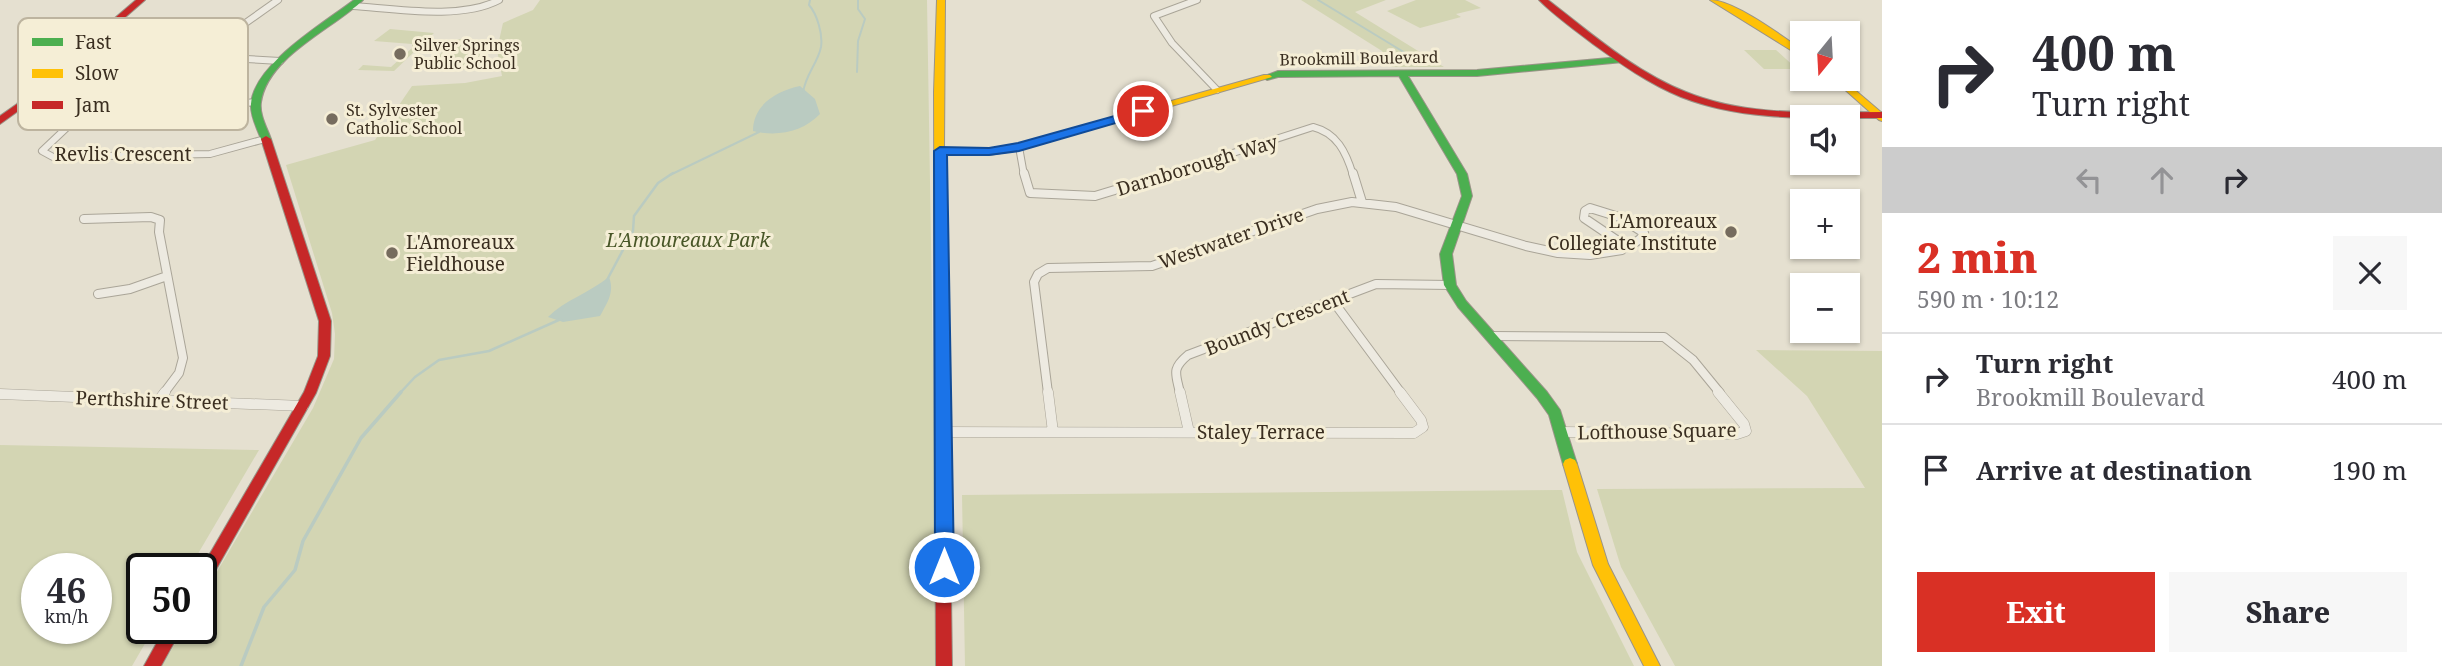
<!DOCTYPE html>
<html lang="en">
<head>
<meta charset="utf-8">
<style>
  body { margin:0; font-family:"Noto Serif",serif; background:#f7f7f7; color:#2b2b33; height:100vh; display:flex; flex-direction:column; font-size:26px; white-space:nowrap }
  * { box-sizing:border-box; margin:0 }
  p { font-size:23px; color:#7c7c81 }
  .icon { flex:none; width:38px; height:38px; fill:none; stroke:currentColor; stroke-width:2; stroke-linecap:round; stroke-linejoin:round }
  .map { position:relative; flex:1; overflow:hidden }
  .drawer { display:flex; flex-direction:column; background:#fff; width:560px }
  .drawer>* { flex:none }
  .hud { background:#fff; color:#2b2b33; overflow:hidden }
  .needle { width:46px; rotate:198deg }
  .controls { position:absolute; left:1790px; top:21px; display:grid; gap:14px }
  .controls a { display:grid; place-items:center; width:70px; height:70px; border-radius:0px; background:#fff; box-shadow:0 2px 5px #0004; font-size:35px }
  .speed { position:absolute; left:21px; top:553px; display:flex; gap:14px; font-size:35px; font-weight:700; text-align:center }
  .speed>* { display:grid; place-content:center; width:91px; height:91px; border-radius:50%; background:#fff; box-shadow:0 2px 5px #0004; line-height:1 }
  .speed small { font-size:18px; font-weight:400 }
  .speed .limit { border:4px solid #111; border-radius:10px; background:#fff; color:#111 }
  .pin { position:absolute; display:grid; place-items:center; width:60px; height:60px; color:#fff; margin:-30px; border:4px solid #fff; border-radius:50%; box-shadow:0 2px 7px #0007 }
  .me { position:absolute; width:77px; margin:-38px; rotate:0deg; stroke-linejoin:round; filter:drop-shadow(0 0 5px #0008) }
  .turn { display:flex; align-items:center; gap:24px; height:147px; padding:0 35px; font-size:32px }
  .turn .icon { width:91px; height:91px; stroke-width:2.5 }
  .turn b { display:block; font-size:49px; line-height:60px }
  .lanes { display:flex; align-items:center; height:66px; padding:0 35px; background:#0003; justify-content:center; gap:35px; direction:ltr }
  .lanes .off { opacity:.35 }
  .round { display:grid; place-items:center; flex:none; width:74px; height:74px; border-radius:0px; background:#f7f7f7 }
  .summary { display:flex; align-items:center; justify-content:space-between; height:119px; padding:0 35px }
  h1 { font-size:42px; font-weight:800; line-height:52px; color:#d93025 }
  .primary-button { display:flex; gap:14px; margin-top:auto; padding:14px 35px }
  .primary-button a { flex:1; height:80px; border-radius:0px; background:#d93025; color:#fff; font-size:28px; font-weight:800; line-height:80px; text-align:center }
  .primary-button a+a { background:#f7f7f7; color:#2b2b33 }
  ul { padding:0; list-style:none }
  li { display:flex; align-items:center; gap:21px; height:91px; padding:0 35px; border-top:2px solid #e1e1e2 }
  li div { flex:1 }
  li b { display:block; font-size:26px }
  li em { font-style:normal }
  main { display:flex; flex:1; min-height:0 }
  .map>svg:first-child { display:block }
  .green { fill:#d3d5b3; fill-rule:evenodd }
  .water { fill:#bacbc1 }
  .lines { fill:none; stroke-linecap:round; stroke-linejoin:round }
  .stream-far2 { stroke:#bacbc1; stroke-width:2 }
  .stream-far1 { stroke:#bacbc1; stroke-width:2.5 }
  .stream { stroke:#bacbc1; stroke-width:3.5 }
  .street-far2-casing { stroke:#aaa598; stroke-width:8 }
  .street-far1-casing { stroke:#aaa598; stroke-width:10 }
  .street-casing { stroke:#aaa598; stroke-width:11 }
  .fast-casing { stroke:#9a9488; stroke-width:2 }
  .slow-casing { stroke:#9a9488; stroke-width:2 }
  .jam-casing { stroke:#9a9488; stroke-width:2 }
  .street-far2 { stroke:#edeae1; stroke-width:6 }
  .street-far1 { stroke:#edeae1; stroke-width:8 }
  .street { stroke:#edeae1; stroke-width:10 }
  .fast { fill:#4caf50; fill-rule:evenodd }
  .slow { fill:#ffc107; fill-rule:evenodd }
  .jam { fill:#c62828; fill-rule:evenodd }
  .route { fill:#1a73e8; stroke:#114b97; stroke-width:2 }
  .poi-dot { fill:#766c5e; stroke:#f5eed6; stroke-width:2.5 }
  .labels { text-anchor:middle; stroke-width:6; stroke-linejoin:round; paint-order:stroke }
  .far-poi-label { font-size:16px; fill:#3a2e20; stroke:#f5eed6; text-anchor:start }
  .far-street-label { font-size:16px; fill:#3a2e20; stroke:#f5eed6 }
  .street-label { font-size:19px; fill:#3a2e20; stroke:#f5eed6 }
  .poi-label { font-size:19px; fill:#3a2e20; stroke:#f5eed6; text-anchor:end }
  .park-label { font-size:19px; font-style:italic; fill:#485627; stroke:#f5eed6 }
  .key { fill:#f5eed6; stroke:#bdb49f; stroke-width:2 }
  .key-label { font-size:19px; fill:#3a2e20 }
</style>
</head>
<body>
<main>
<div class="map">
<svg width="1882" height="666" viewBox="0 0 1882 666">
  <rect width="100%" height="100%" fill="#e5e0d0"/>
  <!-- green -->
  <path class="green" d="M540 0H927L938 666H162L184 628H201V599L313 408 334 359 335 334 332 313 286 165 375 140 412 86 465 83 502 76 497 50 503 23 533 10Z
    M1301 0H1386L1355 12 1444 67H1392L1382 51Z
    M1416 0H1465L1481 8 1456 14 1461 17 1420 28 1387 11Z
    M390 29 434 33 394 71 358 70 363 65 391 67 412 48V44L374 41Z
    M452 39 491 40 470 70 429 69Z
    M1744 50H1776L1797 69H1764Z
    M1756 350 1882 351V666H1675L1621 567 1597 489 1865 488 1807 396Z
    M0 445 259 450 189 569H142V628H154L132 666H0ZM37 569H96V628H37Z
    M1562 490 1577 552 1634 666H965L962 495Z"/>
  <!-- water -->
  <path class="water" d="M800 86 815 99 820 114C803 132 777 137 753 131 753 105 776 91 800 86Z
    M609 277C615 292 607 303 600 316L563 322 548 317C565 300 589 293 609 277Z"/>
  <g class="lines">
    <!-- stream-far2 -->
    <path class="stream-far2" d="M1318 0 1407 54
      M857 72 858 41 865 19 858 9V0
      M803 93C805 75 818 63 821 47 823 34 817 14 809 5L810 0
      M670 175 759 132"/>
    <!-- stream-far1 -->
    <path class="stream-far1" d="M607 280 633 231 634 216 658 183 673 173
      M400 393 415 377 439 360 489 351 561 319"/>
    <!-- stream -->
    <path class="stream" d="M241 666 264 607 295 570 303 541 361 438 401 392"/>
    <defs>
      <path id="street-far2" d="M1197 0 1154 16 1172 43 1217 90
        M353 6C396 9 461 20 499 0
        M196 58 278 0
        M73 59 228 58 280 61
        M255 102 219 106 99 107 79 116 42 151 53 157 210 154 265 139
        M1019 147 1024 175
        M1165 175 1313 127C1337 133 1346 152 1353 175"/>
      <path id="street-far1" d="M1024 173 1030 193 1095 196 1171 173
        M1353 173 1362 202
        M1590 208 1619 217 1644 233C1640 242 1633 244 1624 245L1584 218 1585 211Z
        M84 219 151 217 160 220 159 232 183 358 179 373 164 393
        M98 294 130 289 167 276
        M1333 301 1401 393
        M1490 336 1664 337 1693 360 1720 393
        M1048 393 1034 282 1038 274 1048 268 1152 266 1317 209 1352 202 1396 207 1526 246 1558 253 1590 255 1622 250 1624 245
        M1180 393C1176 374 1171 369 1188 355L1376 284 1450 285"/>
      <path id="street" d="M1048 392 1053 432
        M1180 392 1189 432
        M0 394 303 406
        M159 400 165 392
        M941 432 1414 433 1423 427 1421 420 1400 392
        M1563 432 1737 434 1746 431 1744 424 1718 392"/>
      <path id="fast" d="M354 0H363C333 29 268 56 261 102 259 114 267 128 271 139L266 142 262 141C258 131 250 116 251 104 254 64 324 23 354 0Z
        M1620 57 1623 58V62L1477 76H1408L1467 174 1472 196 1452 254 1456 285 1466 301 1547 392 1560 410 1577 464 1575 468 1570 470 1565 468 1563 464 1549 415 1537 398 1458 307 1444 285 1440 254 1462 196 1457 174 1399 76 1278 77 1267 80 1262 77 1278 71 1477 70Z"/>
      <path id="slow" d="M937 0H945L944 148 989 149 1018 144 1264 75H1270L1272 77 1019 150 989 155 945 154 949 453 947 457 942 458 937 457 935 453 934 92Z
        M1710 0C1734 0 1782 36 1802 50V57Z
        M1833 79H1842L1882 113V121L1879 120Z
        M1570 458 1575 460 1577 464 1608 564 1660 666H1644L1593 565 1563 464 1565 460Z"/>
      <path id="jam" d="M136 0H145L46 86 31 97 34 99 32 101 0 124V116L17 104 27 89 40 82Z
        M1539 0H1548C1592 34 1634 71 1686 92 1747 117 1817 112 1882 112V118C1816 118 1745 122 1681 97 1649 84 1621 64 1593 44 1575 30 1555 16 1539 0Z
        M266 136 271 139 331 321 330 356 316 393 206 587 201 589V569L304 392 318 356 319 321 261 139Z
        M942 448 947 449 949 453 952 666H936L935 453 937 449Z
        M165 628H182L161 666H144Z"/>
    </defs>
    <!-- street-far2 casing -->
    <use href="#street-far2" class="street-far2-casing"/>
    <!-- street-far1 casing -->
    <use href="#street-far1" class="street-far1-casing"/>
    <!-- street casing -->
    <use href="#street" class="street-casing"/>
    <!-- fast casing -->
    <use href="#fast" class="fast-casing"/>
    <!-- slow casing -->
    <use href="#slow" class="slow-casing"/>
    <!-- jam casing -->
    <use href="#jam" class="jam-casing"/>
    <!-- street-far2 -->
    <use href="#street-far2" class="street-far2"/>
    <!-- street-far1 -->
    <use href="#street-far1" class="street-far1"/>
    <!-- street -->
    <use href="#street" class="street"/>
    <!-- fast -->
    <use href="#fast" class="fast"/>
    <!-- slow -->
    <use href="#slow" class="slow"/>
    <!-- jam -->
    <use href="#jam" class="jam"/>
  </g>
  <!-- route -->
  <path class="route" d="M1143 108 1149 111 1147 114 1019 151 989 155H947L954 567 951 573 944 575 937 573 935 567 934 151 940 147 989 148 1018 143Z"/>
  <!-- markers -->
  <g class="poi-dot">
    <circle cx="400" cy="54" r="7"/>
    <circle cx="332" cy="119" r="7"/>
    <circle cx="1731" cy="232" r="7"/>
    <circle cx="392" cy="253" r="7"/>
  </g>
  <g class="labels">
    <!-- far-poi labels -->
    <g class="far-poi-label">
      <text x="414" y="51">Silver Springs<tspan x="414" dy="18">Public School</tspan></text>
      <text x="346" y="116">St. Sylvester<tspan x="346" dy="18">Catholic School</tspan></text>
    </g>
    <!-- far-street labels -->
    <g class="far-street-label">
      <text transform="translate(1359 58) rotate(-1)" y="6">Brookmill Boulevard</text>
    </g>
    <!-- street labels -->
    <g class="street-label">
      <text x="123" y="161">Revlis Crescent</text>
      <text transform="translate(1197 165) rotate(-17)" y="7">Darnborough Way</text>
      <text transform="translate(1231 238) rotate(-19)" y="7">Westwater Drive</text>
      <text transform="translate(1277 322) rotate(-21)" y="7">Boundy Crescent</text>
      <text transform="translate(152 400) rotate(2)" y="7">Perthshire Street</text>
      <text transform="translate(1657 431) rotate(-1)" y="7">Lofthouse Square</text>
      <text x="1261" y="439">Staley Terrace</text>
    </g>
    <!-- poi labels -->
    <g class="poi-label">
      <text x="1717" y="228">L'Amoreaux<tspan x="1717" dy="22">Collegiate Institute</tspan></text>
      <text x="406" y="249" text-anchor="start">L'Amoreaux<tspan x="406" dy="22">Fieldhouse</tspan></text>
    </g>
    <!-- park labels -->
    <g class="park-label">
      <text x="688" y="247">L'Amoureaux Park</text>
    </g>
  </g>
  <!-- legend -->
  <rect x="18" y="18" width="230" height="112" rx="10" class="key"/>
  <rect x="32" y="38" width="31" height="8" fill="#4caf50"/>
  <rect x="32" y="69" width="31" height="9" fill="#ffc107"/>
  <rect x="32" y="101" width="31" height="8" fill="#c62828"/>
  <g class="key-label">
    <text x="75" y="49">Fast</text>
    <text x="75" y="80">Slow</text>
    <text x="75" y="112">Jam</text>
  </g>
</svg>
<div class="controls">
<a><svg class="needle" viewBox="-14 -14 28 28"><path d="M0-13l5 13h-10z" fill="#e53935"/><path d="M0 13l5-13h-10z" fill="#7c7c81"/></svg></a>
<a><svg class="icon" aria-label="sound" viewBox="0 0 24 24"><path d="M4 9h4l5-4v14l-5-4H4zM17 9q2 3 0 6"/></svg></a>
<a>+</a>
<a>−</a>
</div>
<div class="speed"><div>46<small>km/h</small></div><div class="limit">50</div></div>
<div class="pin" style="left:1143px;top:111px;background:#d93025"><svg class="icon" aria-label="arrive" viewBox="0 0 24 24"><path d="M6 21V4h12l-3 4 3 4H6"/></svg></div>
<svg class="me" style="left:944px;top:567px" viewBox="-20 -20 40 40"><circle r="17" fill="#1a73e8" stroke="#fff" stroke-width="3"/><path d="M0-11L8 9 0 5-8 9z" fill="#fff"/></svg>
</div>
<section class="drawer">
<div class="hud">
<div class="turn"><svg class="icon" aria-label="right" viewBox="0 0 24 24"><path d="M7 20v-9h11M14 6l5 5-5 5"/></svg><div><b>400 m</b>Turn right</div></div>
<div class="lanes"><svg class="icon off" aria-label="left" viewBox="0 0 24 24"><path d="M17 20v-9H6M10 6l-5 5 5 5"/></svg><svg class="icon off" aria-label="ahead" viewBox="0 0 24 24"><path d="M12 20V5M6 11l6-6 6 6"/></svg><svg class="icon" aria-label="right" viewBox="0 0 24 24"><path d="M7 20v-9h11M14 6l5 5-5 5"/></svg></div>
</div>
<div class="summary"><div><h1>2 min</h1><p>590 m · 10:12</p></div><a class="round"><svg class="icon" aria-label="close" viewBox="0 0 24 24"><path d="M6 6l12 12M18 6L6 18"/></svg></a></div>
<ul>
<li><svg class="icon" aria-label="right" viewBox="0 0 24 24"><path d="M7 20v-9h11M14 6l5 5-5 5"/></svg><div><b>Turn right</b><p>Brookmill Boulevard</p></div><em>400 m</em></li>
<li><svg class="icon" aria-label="arrive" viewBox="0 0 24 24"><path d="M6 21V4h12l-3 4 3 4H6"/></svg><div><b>Arrive at destination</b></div><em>190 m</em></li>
</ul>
<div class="primary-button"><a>Exit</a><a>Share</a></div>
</section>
</main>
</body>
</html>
